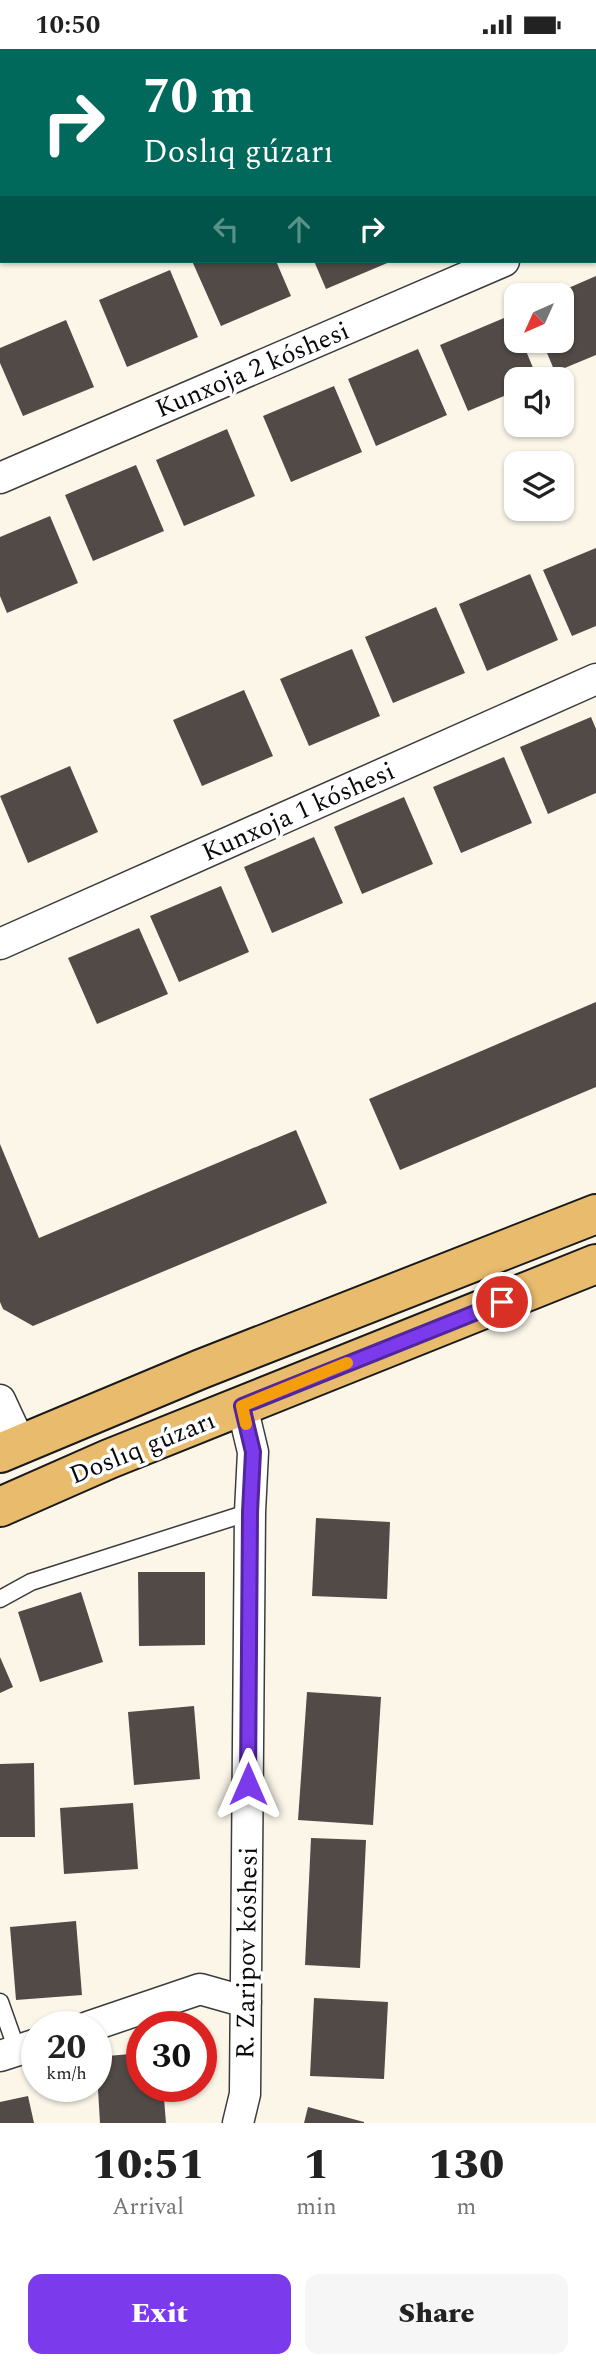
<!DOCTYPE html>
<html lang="en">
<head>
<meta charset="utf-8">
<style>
  body { margin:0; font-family:Spectral,serif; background:#f6f6f6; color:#222; height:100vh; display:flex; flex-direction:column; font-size:26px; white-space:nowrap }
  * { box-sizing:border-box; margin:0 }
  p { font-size:23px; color:#767676 }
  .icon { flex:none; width:38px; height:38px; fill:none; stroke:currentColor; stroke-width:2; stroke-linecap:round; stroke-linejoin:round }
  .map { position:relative; height:2074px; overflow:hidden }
  .side { display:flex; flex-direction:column; background:#fff; flex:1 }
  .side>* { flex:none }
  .hud { position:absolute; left:0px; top:0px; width:597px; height:214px; box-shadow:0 2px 5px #0004; background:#00695c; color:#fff; overflow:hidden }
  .needle { width:46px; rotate:225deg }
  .tools { position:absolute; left:504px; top:234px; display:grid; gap:14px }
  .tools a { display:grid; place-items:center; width:70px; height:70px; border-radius:14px; background:#fff; box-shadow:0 2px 5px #0004; font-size:35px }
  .speed { position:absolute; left:21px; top:1962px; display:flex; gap:14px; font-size:35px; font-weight:700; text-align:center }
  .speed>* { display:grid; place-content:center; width:91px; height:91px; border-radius:50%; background:#fff; box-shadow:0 2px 5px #0004; line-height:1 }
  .speed small { font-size:18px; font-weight:400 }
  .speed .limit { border:10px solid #d22; background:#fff; color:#111 }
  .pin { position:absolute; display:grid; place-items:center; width:60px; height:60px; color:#fff; margin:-30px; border:4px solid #fff; border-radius:50%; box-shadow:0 2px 7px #0007 }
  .me { position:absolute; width:77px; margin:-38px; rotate:0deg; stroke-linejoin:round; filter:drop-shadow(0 0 5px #0008) }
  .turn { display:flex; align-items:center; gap:24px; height:147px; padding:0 28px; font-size:32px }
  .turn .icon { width:91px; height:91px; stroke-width:2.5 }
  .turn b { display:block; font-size:49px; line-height:60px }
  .lanes { display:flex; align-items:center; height:66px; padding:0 28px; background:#0003; justify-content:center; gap:35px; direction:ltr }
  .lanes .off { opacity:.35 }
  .eta { display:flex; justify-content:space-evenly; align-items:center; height:119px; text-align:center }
  .eta b { font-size:42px; font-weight:800; line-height:49px }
  .button { display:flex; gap:14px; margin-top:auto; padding:14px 28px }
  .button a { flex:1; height:80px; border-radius:14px; background:#7c3aed; color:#fff; font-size:28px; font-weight:800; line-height:80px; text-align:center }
  .button a+a { background:#f6f6f6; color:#222 }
  .status { display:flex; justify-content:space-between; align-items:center; height:49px; padding:0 35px; background:#fff; direction:ltr }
  .status svg { height:19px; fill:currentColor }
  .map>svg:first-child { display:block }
  .building { fill:#514a47 }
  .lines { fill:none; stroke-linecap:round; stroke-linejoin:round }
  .lane-casing { stroke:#3c3c3c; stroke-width:19 }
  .street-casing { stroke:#3c3c3c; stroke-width:33 }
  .primary-casing { stroke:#1a1a1a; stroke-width:42 }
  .lane { stroke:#fff; stroke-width:16 }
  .street { stroke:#fff; stroke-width:30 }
  .primary { stroke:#e8bb6d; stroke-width:38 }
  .route-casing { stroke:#51269a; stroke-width:18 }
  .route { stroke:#7c3aed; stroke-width:12 }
  .slow { stroke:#f59e0b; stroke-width:12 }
  .labels { text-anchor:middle; stroke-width:7; stroke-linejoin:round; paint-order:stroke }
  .street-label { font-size:26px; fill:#090909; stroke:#fff }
</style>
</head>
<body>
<div class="status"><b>10:50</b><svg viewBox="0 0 49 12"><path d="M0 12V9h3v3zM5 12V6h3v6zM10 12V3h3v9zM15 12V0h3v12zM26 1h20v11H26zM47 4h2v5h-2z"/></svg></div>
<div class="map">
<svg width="596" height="2074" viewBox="0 0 596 2074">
  <rect width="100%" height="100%" fill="#fcf6e9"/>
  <!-- building -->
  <path class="building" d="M192 212H276L291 247 221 277Z
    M314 212H392L326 240Z
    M170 221 198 288 127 318 99 251Z
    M596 227V306L555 323 542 292H562V247H550Z
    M511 266 516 279V292H522L538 331H516V342L468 362 440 296Z
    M66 271 94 338 23 367 0 314V299Z
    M418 300 447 366 376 397 348 330Z
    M334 337 362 403 291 433 263 367Z
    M227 380 255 447 184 477 156 411Z
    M136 416 164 482 93 512 65 446Z
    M50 467 78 534 7 564 0 547V488Z
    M596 499V577L572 587 543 521Z
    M530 525 558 591 487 622 459 555Z
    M436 558 465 624 393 654 365 588Z
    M352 600 380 667 309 697 280 630Z
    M244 641 273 707 202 737 173 671Z
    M591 668 596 680V744L548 765 520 698Z
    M504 708 532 774 461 804 433 738Z
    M70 717 98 783 28 814 0 747Z
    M404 748 433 815 362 845 334 778Z
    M314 788 343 854 272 884 244 818Z
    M221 837 249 903 179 933 150 867Z
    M139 879 168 945 97 975 68 909Z
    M596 953V1038L400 1121 369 1050Z
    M296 1081 327 1154 33 1277 3 1260 0 1253V1095L39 1189Z
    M316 1469 390 1473 387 1550 312 1547Z
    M138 1523H205V1596L139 1597Z
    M81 1543 103 1613 40 1633 18 1563Z
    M0 1608 13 1638 0 1644Z
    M307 1643 381 1648 373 1776 298 1771Z
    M194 1657 200 1730 134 1736 128 1663Z
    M34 1714 35 1788H0V1715Z
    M133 1754 138 1820 64 1825 60 1759Z
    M311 1789 366 1791 360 1919 305 1916Z
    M76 1872 82 1946 16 1951 10 1878Z
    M314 1949 388 1953 384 2030 310 2027Z
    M142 2004V2037H163L166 2074H100L96 2008Z
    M28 2047 34 2074H0V2053Z
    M308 2058 364 2073V2074H304Z"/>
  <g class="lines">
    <defs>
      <path id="lane" d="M0 1550 31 1533 250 1463
        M0 1953 17 2001"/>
      <path id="street" d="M595 172H596
        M0 429 504 212
        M0 895 596 630
        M0 1351 20 1394
        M88 1978 200 1940 246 1953
        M0 2007 37 1995
        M238 2074 245 2045 250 1463 253 1403 242 1357"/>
      <path id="primary" d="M0 1404 201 1320 596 1165
        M0 1458 109 1410 596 1215"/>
    </defs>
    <!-- lane casing -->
    <use href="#lane" class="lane-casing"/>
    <!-- street casing -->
    <use href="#street" class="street-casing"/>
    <!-- primary casing -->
    <use href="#primary" class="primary-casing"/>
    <!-- lane -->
    <use href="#lane" class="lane"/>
    <!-- street -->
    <use href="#street" class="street"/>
    <!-- primary -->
    <use href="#primary" class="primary"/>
  </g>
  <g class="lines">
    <defs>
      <path id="route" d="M248 1735 250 1463 253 1403 242 1357 502 1253"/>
    </defs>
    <!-- route casing -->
    <use href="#route" class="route-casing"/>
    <!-- route -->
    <use href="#route" class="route"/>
    <!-- slow -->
    <path class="slow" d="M246 1375 242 1357 347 1314"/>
  </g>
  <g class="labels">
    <!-- street labels -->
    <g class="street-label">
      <text transform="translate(252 320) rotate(-23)" y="9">Kunxoja 2 kóshesi</text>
      <text transform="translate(298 762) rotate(-24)" y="9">Kunxoja 1 kóshesi</text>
      <text transform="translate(142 1398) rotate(-22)" y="9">Doslıq gúzarı</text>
      <text transform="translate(246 1904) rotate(-89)" y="9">R. Zaripov kóshesi</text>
    </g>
  </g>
</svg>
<div class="tools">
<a><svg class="needle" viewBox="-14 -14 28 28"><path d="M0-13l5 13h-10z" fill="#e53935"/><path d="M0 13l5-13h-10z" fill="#767676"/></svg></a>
<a><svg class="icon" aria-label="sound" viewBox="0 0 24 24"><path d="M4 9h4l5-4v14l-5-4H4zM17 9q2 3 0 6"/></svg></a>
<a><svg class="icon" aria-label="layers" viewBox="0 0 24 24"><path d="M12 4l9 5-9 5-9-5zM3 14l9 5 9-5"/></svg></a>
</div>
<div class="speed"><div>20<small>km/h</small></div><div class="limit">30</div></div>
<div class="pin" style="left:502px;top:1253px;background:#d93025"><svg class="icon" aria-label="arrive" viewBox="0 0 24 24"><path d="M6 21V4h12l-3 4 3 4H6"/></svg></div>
<svg class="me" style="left:248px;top:1735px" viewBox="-20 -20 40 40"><path d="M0-17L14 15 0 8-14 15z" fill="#7c3aed" stroke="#fff" stroke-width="4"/></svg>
<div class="hud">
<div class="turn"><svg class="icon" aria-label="right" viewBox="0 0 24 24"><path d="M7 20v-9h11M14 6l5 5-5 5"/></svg><div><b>70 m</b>Doslıq gúzarı</div></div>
<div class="lanes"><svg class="icon off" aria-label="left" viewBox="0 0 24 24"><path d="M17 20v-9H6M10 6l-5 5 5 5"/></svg><svg class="icon off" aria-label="ahead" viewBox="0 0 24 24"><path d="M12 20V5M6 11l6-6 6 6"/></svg><svg class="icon" aria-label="right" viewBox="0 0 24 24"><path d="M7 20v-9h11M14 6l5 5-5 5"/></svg></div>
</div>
</div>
<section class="side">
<div class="eta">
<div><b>10:51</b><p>Arrival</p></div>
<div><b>1</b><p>min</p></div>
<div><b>130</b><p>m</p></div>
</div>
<div class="button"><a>Exit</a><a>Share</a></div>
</section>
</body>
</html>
